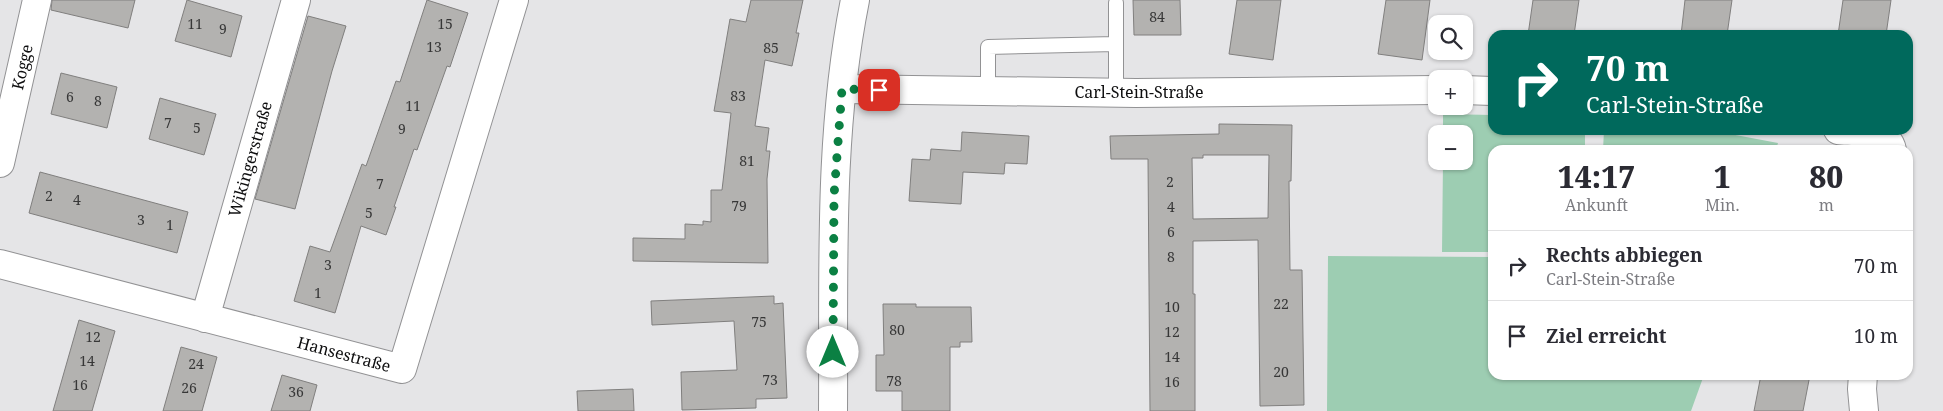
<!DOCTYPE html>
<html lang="de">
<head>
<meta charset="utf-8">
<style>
  body { margin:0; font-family:"Noto Serif",serif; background:#f7f7f7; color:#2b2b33; height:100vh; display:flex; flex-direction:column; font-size:19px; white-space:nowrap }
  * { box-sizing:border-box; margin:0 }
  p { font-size:16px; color:#7c7c81 }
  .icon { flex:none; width:28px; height:28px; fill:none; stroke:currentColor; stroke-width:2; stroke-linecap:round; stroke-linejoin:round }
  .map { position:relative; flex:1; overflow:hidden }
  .panel { position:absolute; left:1488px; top:145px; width:425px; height:235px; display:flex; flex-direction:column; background:#fff; border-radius:15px; box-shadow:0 1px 4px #0004 }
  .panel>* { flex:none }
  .hud { position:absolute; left:1488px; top:30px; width:425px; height:105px; border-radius:15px; box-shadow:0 1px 4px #0004; background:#00695c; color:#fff; overflow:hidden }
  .buttons { position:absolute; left:1428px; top:15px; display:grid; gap:10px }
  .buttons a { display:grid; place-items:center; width:45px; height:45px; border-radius:10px; background:#fff; box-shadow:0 1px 4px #0004; font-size:25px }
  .pin { position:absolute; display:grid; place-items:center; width:42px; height:42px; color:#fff; margin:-21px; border-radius:10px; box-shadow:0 2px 8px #0006 }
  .me { position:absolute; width:55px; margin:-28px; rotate:0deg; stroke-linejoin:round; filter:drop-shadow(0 0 4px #0008) }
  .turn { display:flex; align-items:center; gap:18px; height:105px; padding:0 15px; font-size:22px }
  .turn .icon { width:65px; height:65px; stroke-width:2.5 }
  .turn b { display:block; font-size:35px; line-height:42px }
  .eta { display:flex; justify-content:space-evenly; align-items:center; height:85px; text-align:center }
  .eta b { font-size:30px; font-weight:800; line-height:35px }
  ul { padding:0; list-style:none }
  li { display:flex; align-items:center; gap:15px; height:70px; padding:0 15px; border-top:1px solid #e1e1e2 }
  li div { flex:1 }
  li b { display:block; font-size:19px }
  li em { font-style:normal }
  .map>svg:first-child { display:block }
  .green { fill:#9dcdb2 }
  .building { fill:#b3b2b0; stroke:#807f7e; fill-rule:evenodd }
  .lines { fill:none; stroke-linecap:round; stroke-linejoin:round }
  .lane-casing { stroke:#929294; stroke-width:16 }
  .street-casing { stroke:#929294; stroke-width:30 }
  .secondary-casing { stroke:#929294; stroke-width:30 }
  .lane { stroke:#fff; stroke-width:14 }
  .street { stroke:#fff; stroke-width:28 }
  .secondary { stroke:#fff; stroke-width:28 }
  .route { stroke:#0b8043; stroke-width:9; stroke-dasharray:0 16.2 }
  .labels { text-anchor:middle; stroke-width:4; stroke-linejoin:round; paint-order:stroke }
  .number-label { font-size:14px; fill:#373737 }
  .street-label { font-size:16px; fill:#0e0e0f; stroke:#fff }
</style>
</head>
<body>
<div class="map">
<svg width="1943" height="411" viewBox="0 0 1943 411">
  <rect width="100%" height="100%" fill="#e5e5e7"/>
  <!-- green -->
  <path class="green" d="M1443 114 1492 115V130H1585V150H1492V252H1442L1443 161H1464V134H1443Z
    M1604 130H1709L1778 143 1776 150H1603Z
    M1328 256 1492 257V375H1704L1691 411H1327Z"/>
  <!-- building -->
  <path class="building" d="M52 0H135L128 28 51 10Z
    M187 0 242 16 231 57 175 41Z
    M427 0 468 13 450 67 447 66 417 150 414 149 394 207H396L386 235 361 226 335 313 294 301 310 246 330 252 362 164 366 166 396 81 400 82Z
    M751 0H803L796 33H799L792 66 765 60 755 126 769 128 766 151H770L767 179 768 263 633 261V238L685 239V224L703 225V221L711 222V190H722L731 113 714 111 730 19 746 22Z
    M1133 0H1180L1181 35H1134Z
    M1237 0H1281L1273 60 1229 54Z
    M1386 0H1430L1422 60 1378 54Z
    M1533 0H1579L1574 35H1528Z
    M1685 0H1732L1727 35H1681Z
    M1843 0H1891L1886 35H1838Z
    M308 16 346 26 332 71 295 209 255 199Z
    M61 73 117 87 107 128 51 114Z
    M160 98 216 114 204 155 149 139Z
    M1219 124 1292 125 1291 181H1289L1290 270H1302L1304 405 1260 406 1258 240 1193 241V294H1195V411H1150L1148 159H1111L1110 136 1219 134ZM1203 155H1269L1268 218 1193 219 1192 158H1203Z
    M962 132 1029 136 1027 164 1005 163 1004 174 963 172 961 204 909 201 912 159 930 160 931 149 961 151Z
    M40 172 188 212 177 253 29 213Z
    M774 296V304L783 303 787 398 756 399V408L682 410 681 372 737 370 734 321 652 325 651 301Z
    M883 304H916V307H971L972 342H960V347H950V411H902V391H876V355H884Z
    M79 320 115 331 92 411H53Z
    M181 347 217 357 202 411H163Z
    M282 375 317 385 310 411H271Z
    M1761 375H1810L1803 411H1754Z
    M633 389 634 411H578L577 391Z"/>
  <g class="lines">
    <defs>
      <path id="lane" d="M988 91V47L1115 44
        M1116 92V3"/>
      <path id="street" d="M842 89 1136 93 1436 90
        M1464 90 1492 91
        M1838 130C1854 132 1888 129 1892 150
        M0 163 37 0
        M0 264 402 369 514 0
        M205 318 296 0
        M1863 375 1862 389 1864 411"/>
      <path id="secondary" d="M833 411C834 274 828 135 855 0"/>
    </defs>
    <!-- lane casing -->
    <use href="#lane" class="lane-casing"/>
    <!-- street casing -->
    <use href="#street" class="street-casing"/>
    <!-- secondary casing -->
    <use href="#secondary" class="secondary-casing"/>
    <!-- lane -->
    <use href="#lane" class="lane"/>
    <!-- street -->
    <use href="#street" class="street"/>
    <!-- secondary -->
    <use href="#secondary" class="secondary"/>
  </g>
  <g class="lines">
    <!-- route -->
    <path class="route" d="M833 352 834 196 842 89 879 90"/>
  </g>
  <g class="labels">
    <!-- number labels -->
    <g class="number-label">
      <text x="1157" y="22">84</text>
      <text x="195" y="29">11</text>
      <text x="445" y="29">15</text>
      <text x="223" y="34">9</text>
      <text x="434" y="52">13</text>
      <text x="771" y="53">85</text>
      <text x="738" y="101">83</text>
      <text x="70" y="102">6</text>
      <text x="98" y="106">8</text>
      <text x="413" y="111">11</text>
      <text x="168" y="128">7</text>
      <text x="197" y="133">5</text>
      <text x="402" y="134">9</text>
      <text x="747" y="166">81</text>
      <text x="1170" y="187">2</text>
      <text x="380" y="189">7</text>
      <text x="49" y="201">2</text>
      <text x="77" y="205">4</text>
      <text x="739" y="211">79</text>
      <text x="1171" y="212">4</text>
      <text x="369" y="218">5</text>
      <text x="141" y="225">3</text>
      <text x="170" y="230">1</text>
      <text x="1171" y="237">6</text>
      <text x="1171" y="262">8</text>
      <text x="328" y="270">3</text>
      <text x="318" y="298">1</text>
      <text x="1281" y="309">22</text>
      <text x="1172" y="312">10</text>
      <text x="759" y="327">75</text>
      <text x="897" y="335">80</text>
      <text x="1172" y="337">12</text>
      <text x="93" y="342">12</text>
      <text x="1172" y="362">14</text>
      <text x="87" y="366">14</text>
      <text x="196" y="369">24</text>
      <text x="1281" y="377">20</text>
      <text x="770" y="385">73</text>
      <text x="894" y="386">78</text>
      <text x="1172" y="387">16</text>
      <text x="80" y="390">16</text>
      <text x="189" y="393">26</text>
      <text x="296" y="397">36</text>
    </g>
    <!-- street labels -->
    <g class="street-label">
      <text transform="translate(22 67) rotate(-77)" y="6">Kogge</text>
      <text x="1139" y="98">Carl-Stein-Straße</text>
      <text transform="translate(250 159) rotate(-74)" y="6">Wikingerstraße</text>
      <text transform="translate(344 354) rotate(15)" y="6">Hansestraße</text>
    </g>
  </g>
</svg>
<div class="buttons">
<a><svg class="icon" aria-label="search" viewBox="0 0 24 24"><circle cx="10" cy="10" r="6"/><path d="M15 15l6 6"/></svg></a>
<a>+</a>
<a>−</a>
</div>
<div class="pin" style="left:879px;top:90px;background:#d93025"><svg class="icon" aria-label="arrive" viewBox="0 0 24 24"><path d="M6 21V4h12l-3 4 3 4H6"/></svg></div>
<svg class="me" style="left:833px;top:352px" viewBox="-20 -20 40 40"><circle r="19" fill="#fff"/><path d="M0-13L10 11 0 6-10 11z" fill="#0b8043"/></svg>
<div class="hud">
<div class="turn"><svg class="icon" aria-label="right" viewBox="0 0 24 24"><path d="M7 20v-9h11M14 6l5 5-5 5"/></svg><div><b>70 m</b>Carl-Stein-Straße</div></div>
</div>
<section class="panel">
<div class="eta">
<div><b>14:17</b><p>Ankunft</p></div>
<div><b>1</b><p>Min.</p></div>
<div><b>80</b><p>m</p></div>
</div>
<ul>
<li><svg class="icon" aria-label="right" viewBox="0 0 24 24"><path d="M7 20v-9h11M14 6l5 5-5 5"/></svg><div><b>Rechts abbiegen</b><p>Carl-Stein-Straße</p></div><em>70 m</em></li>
<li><svg class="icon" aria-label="arrive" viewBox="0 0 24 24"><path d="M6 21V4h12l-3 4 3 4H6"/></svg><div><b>Ziel erreicht</b></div><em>10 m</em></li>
</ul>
</section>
</div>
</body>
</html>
